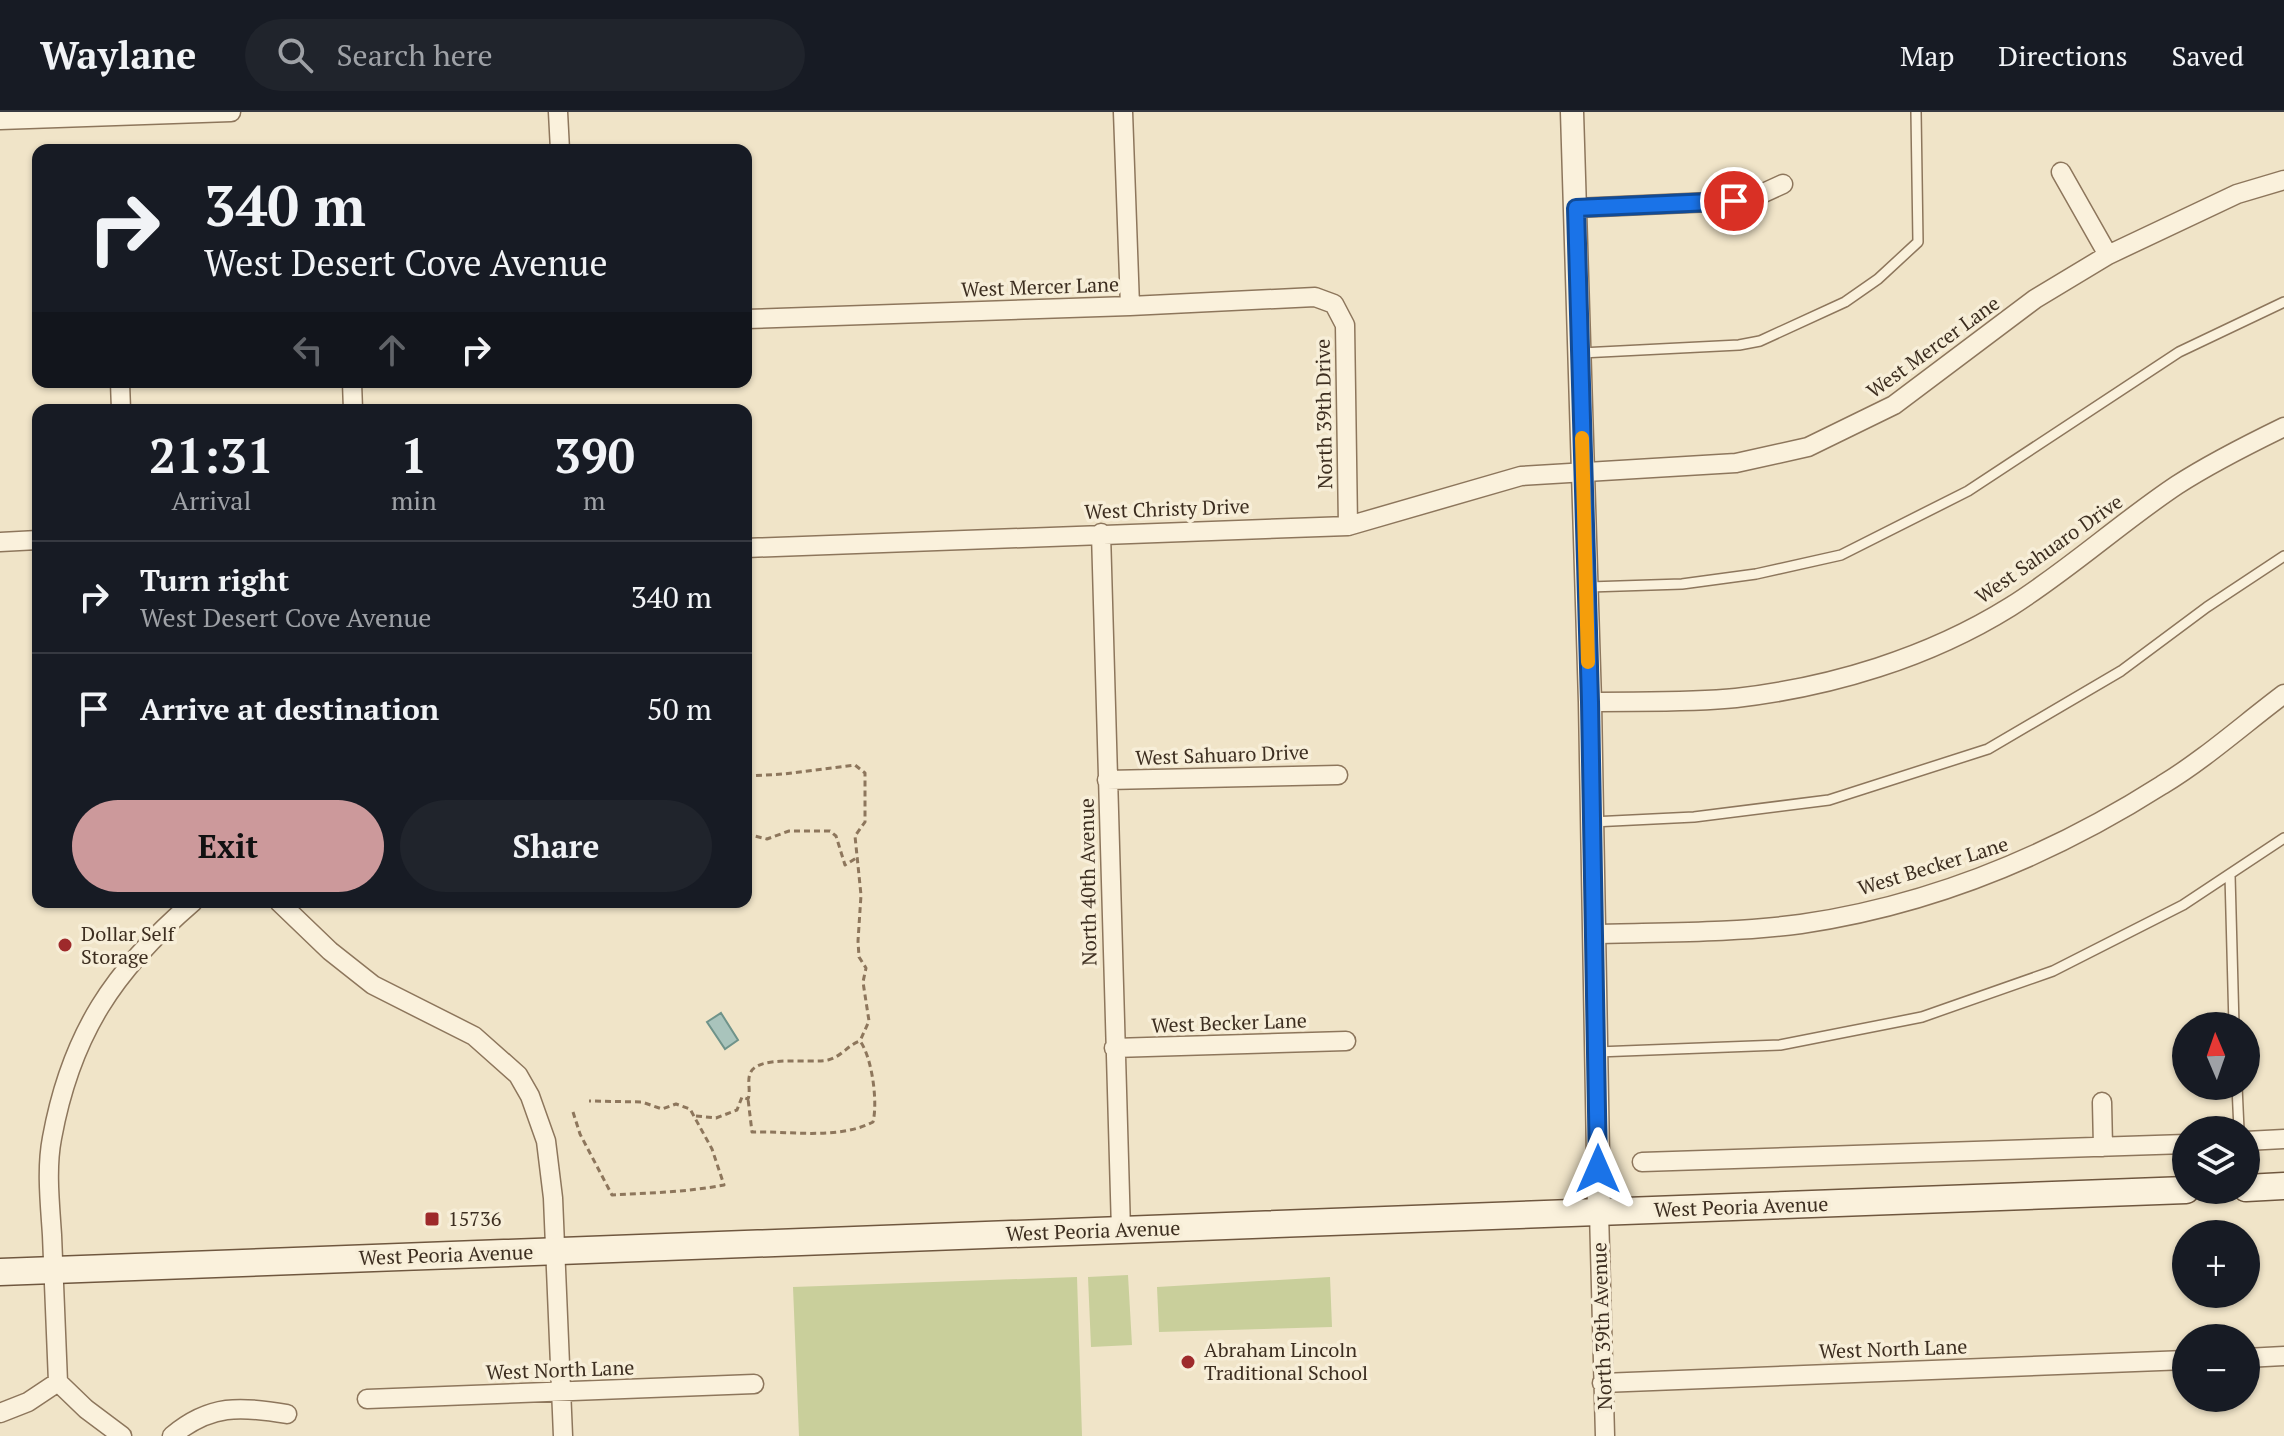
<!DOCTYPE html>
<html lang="en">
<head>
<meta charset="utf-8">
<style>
  body { margin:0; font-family:"PT Serif",serif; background:#20242c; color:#f1f3f6; height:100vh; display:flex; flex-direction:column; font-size:30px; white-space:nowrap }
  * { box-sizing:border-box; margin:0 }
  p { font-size:26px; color:#9ea1a6 }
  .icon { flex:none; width:44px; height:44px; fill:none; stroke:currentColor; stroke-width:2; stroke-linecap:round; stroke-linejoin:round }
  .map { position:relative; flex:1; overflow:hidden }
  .details { position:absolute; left:32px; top:292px; width:720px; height:504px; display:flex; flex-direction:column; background:#171b24; border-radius:16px; box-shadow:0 2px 6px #0004 }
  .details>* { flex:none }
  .top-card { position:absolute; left:32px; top:32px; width:720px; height:244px; border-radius:16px; box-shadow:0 2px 6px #0004; background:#171b24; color:#f1f3f6; overflow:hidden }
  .needle { width:52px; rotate:358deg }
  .controls { position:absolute; left:2172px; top:900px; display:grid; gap:16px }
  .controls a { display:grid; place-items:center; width:88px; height:88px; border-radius:50%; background:#171b24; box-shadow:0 2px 6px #0004; font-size:40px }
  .pin { position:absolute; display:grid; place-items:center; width:68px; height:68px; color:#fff; margin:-34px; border:4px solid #fff; border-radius:50%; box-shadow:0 2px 8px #0007 }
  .me { position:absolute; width:88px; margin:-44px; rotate:0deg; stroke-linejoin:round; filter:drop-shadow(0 0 6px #0008) }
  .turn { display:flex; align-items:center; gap:28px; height:168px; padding:0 40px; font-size:36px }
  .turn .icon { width:104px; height:104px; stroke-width:2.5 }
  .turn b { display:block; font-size:56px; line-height:68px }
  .lanes { display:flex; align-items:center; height:76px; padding:0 40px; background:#0003; justify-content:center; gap:40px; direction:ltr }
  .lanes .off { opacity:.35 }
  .eta { display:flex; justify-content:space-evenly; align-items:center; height:136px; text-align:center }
  .eta b { font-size:48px; font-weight:600; line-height:56px }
  .primary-button { display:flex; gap:16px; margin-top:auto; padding:16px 40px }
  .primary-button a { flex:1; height:92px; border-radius:48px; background:#cc999b; color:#111; font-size:32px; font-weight:600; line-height:92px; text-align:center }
  .primary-button a+a { background:#20242c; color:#f1f3f6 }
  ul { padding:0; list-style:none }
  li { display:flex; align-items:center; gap:24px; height:112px; padding:0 40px; border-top:2px solid #363941 }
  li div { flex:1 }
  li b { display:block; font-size:30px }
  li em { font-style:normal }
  header { display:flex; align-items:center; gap:48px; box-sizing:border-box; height:112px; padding:0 40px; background:#171b24; border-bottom:2px solid #363941 }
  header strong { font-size:38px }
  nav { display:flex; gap:44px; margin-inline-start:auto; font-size:28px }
  .search { width:560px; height:72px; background:#20242c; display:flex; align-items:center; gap:20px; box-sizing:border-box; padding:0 28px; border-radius:44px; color:#9ea1a6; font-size:30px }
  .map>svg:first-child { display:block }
  .green { fill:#c9cf9b }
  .water { fill:#a9c4bc; stroke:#6f938a; stroke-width:2 }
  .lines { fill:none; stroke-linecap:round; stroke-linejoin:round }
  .service-casing { stroke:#8d765c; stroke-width:12 }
  .minor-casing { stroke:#8d765c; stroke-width:21 }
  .tertiary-casing { stroke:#8d765c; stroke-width:25 }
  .secondary-casing { stroke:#6f573f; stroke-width:29 }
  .path { stroke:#8d765c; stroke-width:3; stroke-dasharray:6 4; stroke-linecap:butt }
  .service { stroke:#faf1dc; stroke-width:9 }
  .minor { stroke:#faf1dc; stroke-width:18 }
  .tertiary { stroke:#faf1dc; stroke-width:22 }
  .secondary { stroke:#faf1dc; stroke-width:26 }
  .route-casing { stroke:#114b97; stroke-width:20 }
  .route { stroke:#1a73e8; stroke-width:14 }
  .slow { stroke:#f59e0b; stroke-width:14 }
  .poi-dot { fill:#9e2a2b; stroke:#f7eed8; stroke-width:3 }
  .labels { text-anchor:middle; stroke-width:7; stroke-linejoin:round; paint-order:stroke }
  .street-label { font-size:20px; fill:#3d2e20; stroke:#f7eed8 }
  .poi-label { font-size:20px; fill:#3d2e20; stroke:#f7eed8; text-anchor:start }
</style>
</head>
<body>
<header>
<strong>Waylane</strong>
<div class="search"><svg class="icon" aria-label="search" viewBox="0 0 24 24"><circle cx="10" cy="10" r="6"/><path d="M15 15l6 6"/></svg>Search here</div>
<nav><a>Map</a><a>Directions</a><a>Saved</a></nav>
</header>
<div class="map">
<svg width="2284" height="1324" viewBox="0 0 2284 1324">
  <rect width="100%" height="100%" fill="#f0e4c8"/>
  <!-- green -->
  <path class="green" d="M1128 1163 1132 1233 1091 1235 1088 1165Z
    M1077 1165 1082 1324H799L793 1175Z
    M1330 1165 1332 1215 1159 1220 1157 1175Z"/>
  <!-- water -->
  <path class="water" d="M721 901 738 928 725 937 707 910Z"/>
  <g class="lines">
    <defs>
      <path id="service" d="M1581 241 1739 233 1760 229 1845 190 1878 167 1918 130 1916 0
        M1589 475 1682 472 1756 462 1841 443 1968 379 2179 240 2284 190
        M1592 710 1694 705 1829 688 1988 637 2121 559 2207 495 2284 444
        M2230 763 2234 914
        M1597 940 1780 933 1922 905 2053 859 2183 793 2284 726
        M2237 974 2239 1018"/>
      <path id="minor" d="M558 0 560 38
        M1123 0 1130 194
        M0 8 231 0
        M2061 60 2108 143
        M1576 96 1734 89 1759 83 1783 72
        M746 207 1130 194 1315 185 1334 192 1345 213 1348 414
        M120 270 121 298
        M352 270 353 298
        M1101 421 1121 1118
        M0 430 38 428
        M746 436 1348 414 1521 364 1736 351 1808 335 1894 293 2035 187 2108 143 2237 82 2284 68
        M1590 590C1638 589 1688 591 1736 586 1831 575 1928 546 2010 495 2069 458 2120 411 2177 373 2211 351 2247 333 2284 315
        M1107 668 1338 663
        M279 790 330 839 373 873 474 924 518 963 530 984 546 1029 553 1086 563 1324
        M1595 822C1663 820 1733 821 1801 812 1931 793 2052 743 2162 673 2205 647 2244 612 2284 582
        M1114 936 1346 929
        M2102 990 2103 1035
        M2246 1029 2284 1027
        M1642 1050 2186 1032
        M1599 1100 1605 1324
        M2246 1246 2284 1244
        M1602 1271 2186 1248
        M367 1287 754 1272
        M0 1301 28 1290 58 1270
        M122 1324 86 1297 58 1270C56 1221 54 1172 52 1123 50 1092 46 1057 52 1026 71 922 114 858 193 790
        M172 1324C210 1292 241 1294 287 1302"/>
      <path id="tertiary" d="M1572 0 1590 590 1599 1100"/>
      <path id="secondary" d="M2246 1076 2284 1074
        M0 1160 2186 1078"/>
    </defs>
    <!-- service casing -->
    <use href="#service" class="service-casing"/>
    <!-- minor casing -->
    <use href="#minor" class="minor-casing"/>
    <!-- tertiary casing -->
    <use href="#tertiary" class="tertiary-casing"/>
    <!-- secondary casing -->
    <use href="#secondary" class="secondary-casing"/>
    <!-- path -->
    <path class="path" d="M746 664 784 662 855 653 865 661V710L855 724 861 783 858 829 859 845 866 856 863 870 869 909 860 929
      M746 722 767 727 789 719H830L836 724 845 753 858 745
      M573 1000 580 1022 612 1083C649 1081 688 1080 724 1073L712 1037 690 997 676 992 662 997 642 990 589 989
      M696 1004 716 1006 737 998 742 985 748 987C751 979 747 969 750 962 756 942 812 952 828 948 841 945 848 933 860 929 872 945 878 990 873 1010 838 1028 790 1019 752 1020L748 987"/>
    <!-- service -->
    <use href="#service" class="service"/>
    <!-- minor -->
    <use href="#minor" class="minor"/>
    <!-- tertiary -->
    <use href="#tertiary" class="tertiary"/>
    <!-- secondary -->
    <use href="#secondary" class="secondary"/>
  </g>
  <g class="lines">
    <defs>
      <path id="route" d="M1598 1057 1590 590 1576 96 1734 89"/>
    </defs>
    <!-- route casing -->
    <use href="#route" class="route-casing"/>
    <!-- route -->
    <use href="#route" class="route"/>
    <!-- slow -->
    <path class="slow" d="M1582 326 1588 550"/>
  </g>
  <!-- markers -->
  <g class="poi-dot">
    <circle cx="65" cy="833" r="8"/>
    <rect x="424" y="1099" width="16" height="16" rx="4"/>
    <circle cx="1188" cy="1250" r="8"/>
  </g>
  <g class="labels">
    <!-- street labels -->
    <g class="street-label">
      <text transform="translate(1040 175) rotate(-2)" y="7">West Mercer Lane</text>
      <text transform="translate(1933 235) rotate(-36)" y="7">West Mercer Lane</text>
      <text transform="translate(1324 302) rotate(-91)" y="7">North 39th Drive</text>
      <text transform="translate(1167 397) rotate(-2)" y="7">West Christy Drive</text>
      <text transform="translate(2049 437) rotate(-35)" y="7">West Sahuaro Drive</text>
      <text transform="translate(1222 643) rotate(-2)" y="7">West Sahuaro Drive</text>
      <text transform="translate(1933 754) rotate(-17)" y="7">West Becker Lane</text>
      <text transform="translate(1088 770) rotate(-91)" y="7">North 40th Avenue</text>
      <text transform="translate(1229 911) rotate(-2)" y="7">West Becker Lane</text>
      <text transform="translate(1741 1095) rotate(-2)" y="7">West Peoria Avenue</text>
      <text transform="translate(1093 1119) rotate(-2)" y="7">West Peoria Avenue</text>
      <text transform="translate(446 1143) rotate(-2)" y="7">West Peoria Avenue</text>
      <text transform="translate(1602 1214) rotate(-92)" y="7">North 39th Avenue</text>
      <text transform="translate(1893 1237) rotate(-2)" y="7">West North Lane</text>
      <text transform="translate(560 1258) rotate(-2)" y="7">West North Lane</text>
    </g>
    <!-- poi labels -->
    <g class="poi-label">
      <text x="81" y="829">Dollar Self<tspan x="81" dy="23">Storage</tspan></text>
      <text x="448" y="1114">15736</text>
      <text x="1204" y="1245">Abraham Lincoln<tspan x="1204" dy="23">Traditional School</tspan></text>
    </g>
  </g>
</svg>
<div class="controls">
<a><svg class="needle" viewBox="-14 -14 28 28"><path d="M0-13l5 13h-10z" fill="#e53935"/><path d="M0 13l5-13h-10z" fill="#9ea1a6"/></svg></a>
<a><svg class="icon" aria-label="layers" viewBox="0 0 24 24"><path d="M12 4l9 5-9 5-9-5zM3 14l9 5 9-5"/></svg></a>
<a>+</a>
<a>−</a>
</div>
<div class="pin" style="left:1734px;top:89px;background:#d93025"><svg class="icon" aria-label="arrive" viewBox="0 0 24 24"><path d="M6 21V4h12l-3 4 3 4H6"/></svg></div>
<svg class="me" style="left:1598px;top:1057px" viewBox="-20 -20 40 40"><path d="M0-17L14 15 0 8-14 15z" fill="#1a73e8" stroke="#fff" stroke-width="4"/></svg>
<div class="top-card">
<div class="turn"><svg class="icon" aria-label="right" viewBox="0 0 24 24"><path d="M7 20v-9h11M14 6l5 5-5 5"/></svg><div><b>340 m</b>West Desert Cove Avenue</div></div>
<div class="lanes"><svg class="icon off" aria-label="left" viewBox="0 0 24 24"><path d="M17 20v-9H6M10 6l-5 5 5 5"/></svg><svg class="icon off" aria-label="ahead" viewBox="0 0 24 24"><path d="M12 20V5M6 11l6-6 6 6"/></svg><svg class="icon" aria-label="right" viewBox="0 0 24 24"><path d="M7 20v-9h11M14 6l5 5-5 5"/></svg></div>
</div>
<section class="details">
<div class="eta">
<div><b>21:31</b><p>Arrival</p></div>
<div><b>1</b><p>min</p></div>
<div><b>390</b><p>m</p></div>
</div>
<ul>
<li><svg class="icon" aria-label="right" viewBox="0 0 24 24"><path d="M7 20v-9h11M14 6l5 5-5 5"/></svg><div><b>Turn right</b><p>West Desert Cove Avenue</p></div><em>340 m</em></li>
<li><svg class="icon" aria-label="arrive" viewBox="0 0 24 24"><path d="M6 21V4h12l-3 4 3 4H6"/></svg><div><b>Arrive at destination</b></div><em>50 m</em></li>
</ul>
<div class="primary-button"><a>Exit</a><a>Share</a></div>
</section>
</div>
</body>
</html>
